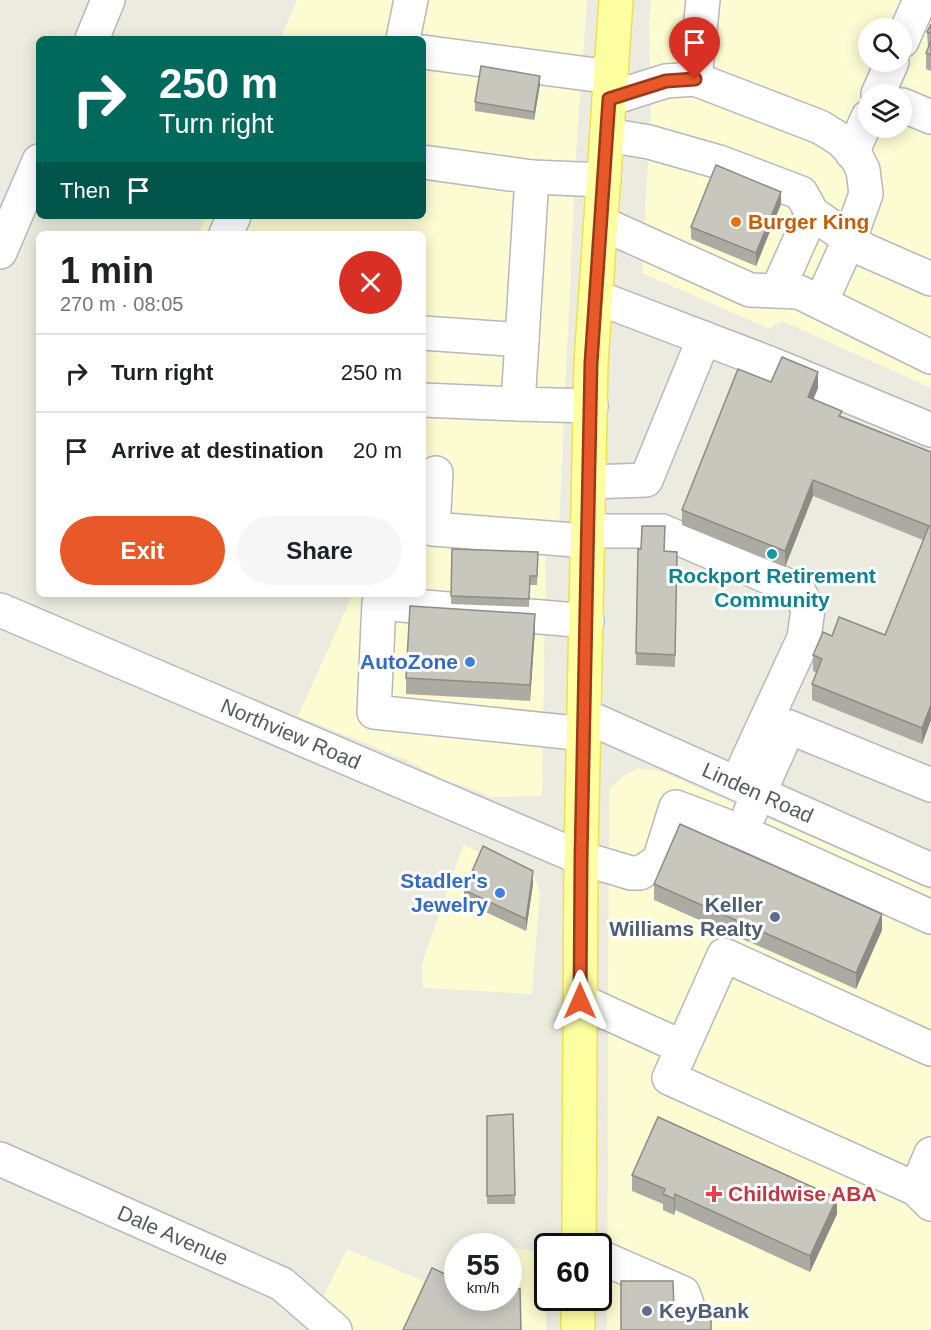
<!DOCTYPE html>
<html lang="en">
<head>
<meta charset="utf-8">
<style>
  body { margin:0; font-family:Helvetica,sans-serif; background:#f6f6f6; color:#202124; height:100vh; display:flex; flex-direction:column; font-size:22px; white-space:nowrap }
  * { box-sizing:border-box; margin:0 }
  p { font-size:20px; color:#757577 }
  .icon { flex:none; width:33px; height:33px; fill:none; stroke:currentColor; stroke-width:2; stroke-linecap:round; stroke-linejoin:round }
  .map { position:relative; flex:1; overflow:hidden }
  .details { position:absolute; left:36px; top:231px; width:390px; height:366px; display:flex; flex-direction:column; background:#fff; border-radius:9px; box-shadow:0 3px 15px #0003 }
  .details>* { flex:none }
  .banner { position:absolute; left:36px; top:36px; width:390px; height:183px; border-radius:9px; box-shadow:0 3px 15px #0003; background:#00695c; color:#fff; overflow:hidden }
  .tools { position:absolute; left:858px; top:18px; display:grid; gap:12px }
  .tools a { display:grid; place-items:center; width:54px; height:54px; border-radius:50%; background:#fff; box-shadow:0 3px 15px #0003; font-size:30px }
  .speed { position:absolute; left:444px; top:1233px; display:flex; gap:12px; font-size:30px; font-weight:700; text-align:center }
  .speed>* { display:grid; place-content:center; width:78px; height:78px; border-radius:50%; background:#fff; box-shadow:0 3px 15px #0003; line-height:1 }
  .speed small { font-size:15px; font-weight:400 }
  .speed .limit { border:3px solid #111; border-radius:9px; background:#fff; color:#111 }
  .pin { position:absolute; display:grid; place-items:center; width:51px; height:51px; color:#fff; margin:-62px -26px; border-radius:50% 50% 50% 0; rotate:-45deg; box-shadow:0 0 6px #0007 }
  .pin .icon { rotate:45deg }
  .me { position:absolute; width:66px; margin:-33px; rotate:0deg; stroke-linejoin:round; filter:drop-shadow(0 0 4px #0008) }
  .turn { display:flex; align-items:center; gap:21px; height:126px; padding:0 24px; font-size:27px }
  .turn .icon { width:78px; height:78px; stroke-width:2.5 }
  .turn b { display:block; font-size:42px; line-height:51px }
  .then { display:flex; align-items:center; height:57px; padding:0 24px; background:#0003; gap:12px; font-size:22px }
  .round { display:grid; place-items:center; flex:none; width:63px; height:63px; border-radius:32px; background:#f6f6f6 }
  .summary { display:flex; align-items:center; justify-content:space-between; height:102px; padding:0 24px }
  h1 { font-size:36px; font-weight:800; line-height:45px }
  .cta { display:flex; gap:12px; margin-top:auto; padding:12px 24px }
  .cta a { flex:1; height:69px; border-radius:36px; background:#e85828; color:#fff; font-size:24px; font-weight:800; line-height:69px; text-align:center }
  .cta a+a { background:#f6f6f6; color:#202124 }
  ul { padding:0; list-style:none }
  li { display:flex; align-items:center; gap:18px; height:78px; padding:0 24px; border-top:2px solid #e0e0e0 }
  li div { flex:1 }
  li b { display:block; font-size:22px }
  li em { font-style:normal }
  .map>svg:first-child { display:block }
  .commercial { fill:#fdfbd1; fill-rule:evenodd }
  .lines { fill:none; stroke-linecap:round; stroke-linejoin:round }
  .minor-casing { stroke:#b7b8be; stroke-width:36 }
  .major-casing { stroke:#f0df52; stroke-width:36 }
  .minor { stroke:#fff; stroke-width:33 }
  .major { stroke:#feffa0; stroke-width:33 }
  .wall { fill:#acaba3 }
  .shaded-wall { fill:#8c8b85 }
  .building { fill:#c8c7be; stroke:#8c8b85; stroke-width:1.5 }
  .route-casing { stroke:#97391a; stroke-width:15 }
  .route { stroke:#e85828; stroke-width:10 }
  .food-dot { fill:#e8710a; stroke:#fff; stroke-width:2 }
  .culture-dot { fill:#0f9aa8; stroke:#fff; stroke-width:2 }
  .shop-dot { fill:#3f7fe0; stroke:#fff; stroke-width:2 }
  .service-dot { fill:#5c6f8a; stroke:#fff; stroke-width:2 }
  .health-dot { fill:#e0444e; stroke:#fff; stroke-width:2 }
  .labels { text-anchor:middle; stroke-width:6; stroke-linejoin:round; paint-order:stroke }
  .food-label { font-size:21px; font-weight:bold; fill:#c56008; stroke:#fff; text-anchor:start }
  .culture-label { font-size:21px; font-weight:bold; fill:#0d838f; stroke:#fff }
  .shop-label { font-size:21px; font-weight:bold; fill:#366cbe; stroke:#fff; text-anchor:end }
  .street-label { font-size:21px; fill:#585a60; stroke:#fff }
  .service-label { font-size:21px; font-weight:bold; fill:#4e5e75; stroke:#fff; text-anchor:end }
  .health-label { font-size:21px; font-weight:bold; fill:#be3a42; stroke:#fff; text-anchor:start }
</style>
</head>
<body>
<div class="map">
<svg width="931" height="1330" viewBox="0 0 931 1330">
  <rect width="100%" height="100%" fill="#ebebdf"/>
  <!-- commercial -->
  <path class="commercial" d="M297 0H587L576 153 558 552 546 551 542 796 491 797 470 788 444 780 406 760 298 716 353 594H423V234H199L206 216H423V39H280Z
    M651 0H931V388L782 321 770 329 642 273 651 102 649 25ZM868 28H902V62H868ZM868 94H902V128H868Z
    M638 768 660 771 931 890V1330H607L609 789 622 777Z
    M463 845 535 877 540 893 532 994 423 988 422 963Z
    M509 1247 546 1253V1330H345L318 1307 347 1249 438 1287 447 1260 457 1257 458 1298H508Z"/>
  <g class="lines">
    <defs>
      <g id="minor">
        <path d="M92 39 108 0"/>
        <path d="M403 39 411 0"/>
        <path d="M902 41 920 0"/>
        <path d="M423 52 611 77"/>
        <path d="M695 79 703 0"/>
        <path d="M878 94 892 62"/>
        <path d="M609 99 666 81 695 79 820 127 841 140 856 156 863 170 866 194 850 238 821 302"/>
        <path d="M902 105 931 117"/>
        <path d="M607 135 649 142 719 162 801 193 812 213 865 250 931 279"/>
        <path d="M852 153 868 117"/>
        <path d="M423 162 532 177"/>
        <path d="M601 223 750 290 799 292 931 357"/>
        <path d="M226 234 234 216"/>
        <path d="M0 252 39 161"/>
        <path d="M777 291 812 213"/>
        <path d="M596 297 769 363 931 430"/>
        <path d="M423 333 522 340"/>
        <path d="M423 400 518 404"/>
        <path d="M591 406 518 404 532 177 604 180"/>
        <path d="M436 473 433 529 588 541"/>
        <path d="M589 482 646 480 704 338"/>
        <path d="M588 531H662L798 590 808 609 804 638 737 783"/>
        <path id="s1" d="M0 610 581 858 631 873H640L659 861 676 807 742 832 931 917"/>
        <path id="s2" d="M585 716 931 870"/>
        <path d="M585 734 374 712 379 603 587 621"/>
        <path d="M750 813 789 727 931 785"/>
        <path d="M581 1001 682 1047"/>
        <path d="M931 1049 724 955 669 1078 916 1189 931 1204"/>
        <path id="s3" d="M0 1159 282 1284 335 1330"/>
        <path d="M916 1189 931 1154"/>
        <path d="M598 1256 683 1293 687 1304V1325"/>
      </g>
      <path id="major" d="M579 1246 581 858 591 363 616 0
        M578 1330V1298"/>
    </defs>
    <!-- minor casing -->
    <use href="#minor" class="minor-casing"/>
    <!-- major casing -->
    <use href="#major" class="major-casing"/>
    <!-- minor -->
    <use href="#minor" class="minor"/>
    <!-- major -->
    <use href="#major" class="major"/>
  </g>
  <!-- wall -->
  <path class="wall" d="M931 24V71L926 69V53L928 48 927 32Z
    M540 84 534 120 475 111V102Z
    M781 204 756 266 691 239V227Z
    M771 382 818 388 813 399 842 416 931 452V720L922 744 812 700V684L817 673 813 671V655L832 636 885 635 923 540 813 496 785 567 682 525V510Z
    M452 549 538 561 537 585H530L529 607 451 604Z
    M665 551 677 552 675 667 636 665V653Z
    M535 630 530 701 406 694V678Z
    M533 884 526 931 464 902V890Z
    M654 884 882 930 856 989 654 900Z
    M513 1114 515 1204H487V1116Z
    M632 1175 837 1214 810 1272 675 1210 674 1215 663 1210V1204L632 1191Z"/>
  <!-- shaded-wall -->
  <path class="shaded-wall" d="M540 76V84L534 120V112Z
    M781 192V204L756 266V253Z
    M818 372V388L808 413V397Z
    M813 480V496L785 567V551Z
    M535 614V630L530 701V685Z
    M931 705V720L922 744V728Z
    M533 871V884L526 931V919Z
    M882 914V930L856 989V973Z
    M675 1194V1210L674 1215V1199Z
    M837 1198V1214L810 1272V1256Z"/>
  <!-- building -->
  <path class="building" d="M931 24V33L927 32Z
    M931 41V55L926 53Z
    M481 66 540 76 534 112 475 102Z
    M716 165 781 192 756 253 691 227Z
    M782 357 818 372 808 397 842 411 839 416 931 452V705L922 728 812 684 822 659 813 655 823 632 832 636 839 617 885 635 929 526 813 480 785 551 682 510 738 369 771 382Z
    M642 526H665L664 551 677 552 675 655 636 653 638 549H641Z
    M452 549 538 552 537 576H530L529 599 451 596Z
    M410 606 535 614 530 685 406 678Z
    M680 824 882 914 856 973 654 884Z
    M483 846 533 871 526 919 464 890Z
    M513 1114 515 1195 487 1196V1116Z
    M658 1117 837 1198 810 1256 675 1194 674 1199 663 1194 665 1189 632 1175Z
    M432 1268 458 1280V1298H508V1287L520 1289 521 1330H403Z
    M621 1281H673L674 1309H711V1330H621Z"/>
  <g class="lines">
    <defs>
      <path id="route" d="M580 1001 581 858 591 363 609 99 666 81 695 79"/>
    </defs>
    <!-- route casing -->
    <use href="#route" class="route-casing"/>
    <!-- route -->
    <use href="#route" class="route"/>
  </g>
  <!-- markers -->
  <circle class="food-dot" cx="736" cy="222" r="6"/>
  <circle class="culture-dot" cx="772" cy="554" r="6"/>
  <g class="shop-dot">
    <circle cx="470" cy="662" r="6"/>
    <circle cx="500" cy="893" r="6"/>
  </g>
  <g class="service-dot">
    <circle cx="775" cy="917" r="6"/>
    <circle cx="647" cy="1311" r="6"/>
  </g>
  <path class="health-dot" d="M711 1185h6v6h6v6h-6v6h-6v-6h-6v-6h6z"/>
  <g class="labels">
    <!-- food labels -->
    <g class="food-label">
      <text x="748" y="229">Burger King</text>
    </g>
    <!-- culture labels -->
    <g class="culture-label">
      <text x="772" y="583">Rockport Retirement<tspan x="772" dy="24">Community</tspan></text>
    </g>
    <!-- shop labels -->
    <g class="shop-label">
      <text x="458" y="669">AutoZone</text>
      <text x="488" y="888">Stadler's<tspan x="488" dy="24">Jewelry</tspan></text>
    </g>
    <!-- street labels -->
    <g class="street-label">
      <text dy="7" stroke="none"><textPath href="#s1" startOffset="316">Northview Road</textPath></text>
      <text dy="7" stroke="none"><textPath href="#s2" startOffset="189">Linden Road</textPath></text>
      <text dy="7" stroke="none"><textPath href="#s3" startOffset="189">Dale Avenue</textPath></text>
    </g>
    <!-- service labels -->
    <g class="service-label">
      <text x="763" y="912">Keller<tspan x="763" dy="24">Williams Realty</tspan></text>
      <text x="659" y="1318" text-anchor="start">KeyBank</text>
    </g>
    <!-- health labels -->
    <g class="health-label">
      <text x="728" y="1201">Childwise ABA</text>
    </g>
  </g>
</svg>
<div class="tools">
<a><svg class="icon" aria-label="search" viewBox="0 0 24 24"><circle cx="10" cy="10" r="6"/><path d="M15 15l6 6"/></svg></a>
<a><svg class="icon" aria-label="layers" viewBox="0 0 24 24"><path d="M12 4l9 5-9 5-9-5zM3 14l9 5 9-5"/></svg></a>
</div>
<div class="speed"><div>55<small>km/h</small></div><div class="limit">60</div></div>
<div class="pin" style="left:695px;top:79px;background:#d93025"><svg class="icon" aria-label="arrive" viewBox="0 0 24 24"><path d="M6 21V4h12l-3 4 3 4H6"/></svg></div>
<svg class="me" style="left:580px;top:1001px" viewBox="-20 -20 40 40"><path d="M0-17L14 15 0 8-14 15z" fill="#e85828" stroke="#fff" stroke-width="4"/></svg>
<div class="banner">
<div class="turn"><svg class="icon" aria-label="right" viewBox="0 0 24 24"><path d="M7 20v-9h11M14 6l5 5-5 5"/></svg><div><b>250 m</b>Turn right</div></div>
<div class="then">Then<svg class="icon" aria-label="arrive" viewBox="0 0 24 24"><path d="M6 21V4h12l-3 4 3 4H6"/></svg></div>
</div>
<section class="details">
<div class="summary"><div><h1>1 min</h1><p>270 m · 08:05</p></div><a class="round" style="background:#d93025;color:#fff"><svg class="icon" aria-label="close" viewBox="0 0 24 24"><path d="M6 6l12 12M18 6L6 18"/></svg></a></div>
<ul>
<li><svg class="icon" aria-label="right" viewBox="0 0 24 24"><path d="M7 20v-9h11M14 6l5 5-5 5"/></svg><div><b>Turn right</b></div><em>250 m</em></li>
<li><svg class="icon" aria-label="arrive" viewBox="0 0 24 24"><path d="M6 21V4h12l-3 4 3 4H6"/></svg><div><b>Arrive at destination</b></div><em>20 m</em></li>
</ul>
<div class="cta"><a>Exit</a><a>Share</a></div>
</section>
</div>
</body>
</html>
